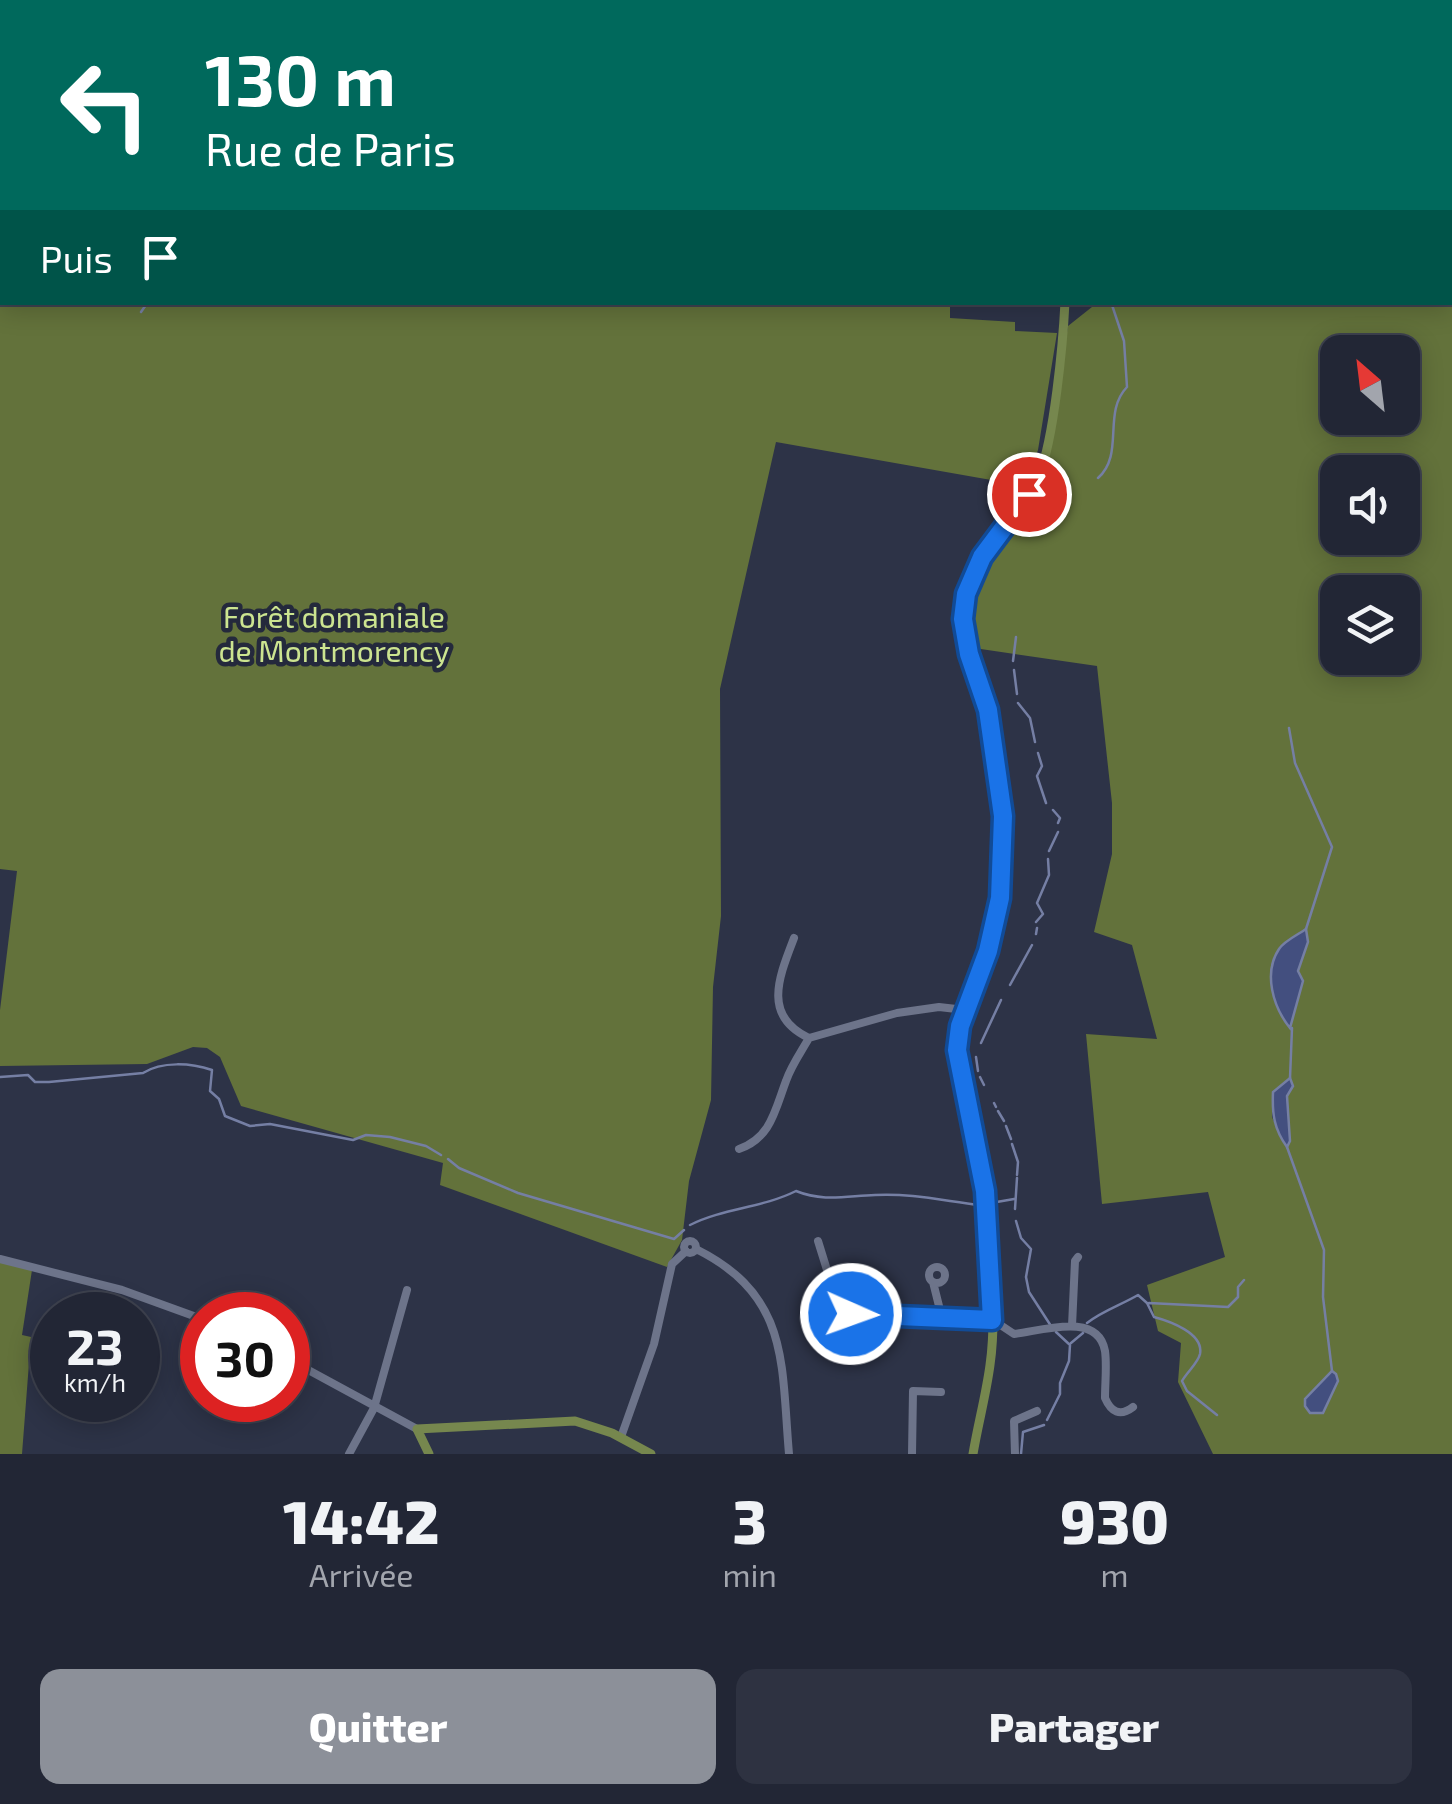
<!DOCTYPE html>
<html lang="fr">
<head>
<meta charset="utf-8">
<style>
  body { margin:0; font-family:"Exo 2",sans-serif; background:#2e3241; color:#f1f3f6; height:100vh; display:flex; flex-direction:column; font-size:38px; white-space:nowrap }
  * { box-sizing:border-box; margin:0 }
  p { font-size:32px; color:#a2a5ad }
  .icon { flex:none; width:55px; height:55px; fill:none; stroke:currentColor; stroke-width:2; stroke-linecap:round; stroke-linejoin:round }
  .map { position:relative; height:1454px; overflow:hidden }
  .panel { display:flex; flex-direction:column; background:#222635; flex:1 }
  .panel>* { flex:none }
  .guide { position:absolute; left:0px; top:0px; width:1452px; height:305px; box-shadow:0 5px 25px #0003,0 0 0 2px #3f4350; background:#00695c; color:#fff; overflow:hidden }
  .needle { width:65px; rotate:332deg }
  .controls { position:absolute; left:1320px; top:335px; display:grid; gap:20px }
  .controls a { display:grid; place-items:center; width:100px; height:100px; border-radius:20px; background:#222635; box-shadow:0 5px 25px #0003,0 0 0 2px #3f4350; font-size:50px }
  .speed { position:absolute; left:30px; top:1292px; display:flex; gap:20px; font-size:50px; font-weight:700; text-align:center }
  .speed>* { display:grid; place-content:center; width:130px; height:130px; border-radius:50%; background:#222635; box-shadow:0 5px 25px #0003,0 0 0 2px #3f4350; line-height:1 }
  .speed small { font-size:25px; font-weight:400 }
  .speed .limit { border:15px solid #d22; background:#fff; color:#111 }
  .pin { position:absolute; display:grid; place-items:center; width:85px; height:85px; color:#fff; margin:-42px; border:5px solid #fff; border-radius:50%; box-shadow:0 2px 10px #0007 }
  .me { position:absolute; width:110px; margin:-55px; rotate:92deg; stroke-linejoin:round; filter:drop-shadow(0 0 8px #0008) }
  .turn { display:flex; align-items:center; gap:35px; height:210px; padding:0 40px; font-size:45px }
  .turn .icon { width:130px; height:130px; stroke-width:2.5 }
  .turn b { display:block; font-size:70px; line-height:85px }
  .then { display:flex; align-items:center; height:95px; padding:0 40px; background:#0003; gap:20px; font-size:38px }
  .eta { display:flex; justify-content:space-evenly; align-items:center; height:170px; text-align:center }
  .eta b { font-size:60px; font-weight:800; line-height:70px }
  .cta { display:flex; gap:20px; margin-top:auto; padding:20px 40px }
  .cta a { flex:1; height:115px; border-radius:20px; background:#8c9099; color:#fff; font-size:40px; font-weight:800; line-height:115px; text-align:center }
  .cta a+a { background:#2e3241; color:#f1f3f6 }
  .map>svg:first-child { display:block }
  .forest { fill:#63723b; fill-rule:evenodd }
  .water { fill:#434f7f; stroke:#757fa4; stroke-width:2.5 }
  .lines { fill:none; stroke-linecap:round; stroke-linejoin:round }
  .stream { stroke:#757fa4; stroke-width:2.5 }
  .minor { stroke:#6d748a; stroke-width:8 }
  .major { stroke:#76874e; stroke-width:9 }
  .route-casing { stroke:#114b97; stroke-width:25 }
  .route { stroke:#1a73e8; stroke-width:18 }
  .labels { text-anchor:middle; stroke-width:9; stroke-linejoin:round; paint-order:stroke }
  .park-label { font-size:30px; fill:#cce490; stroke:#24293c }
</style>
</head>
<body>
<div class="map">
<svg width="1452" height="1454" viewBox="0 0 1452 1454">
  <rect width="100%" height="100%" fill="#2d3347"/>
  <!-- forest -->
  <path class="forest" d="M0 0H1076L2 2V302H950V318L1015 322V331L1057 333 1038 450 1025 486 776 442 720 689 721 916 713 987 711 1100 689 1181 682 1240 667 1267 440 1185 443 1163 241 1106 220 1057 207 1048 193 1047 147 1064 0 1066V1010L17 871 0 869Z
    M1452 53V1454H1213L1178 1382 1181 1343 1158 1331 1147 1285 1225 1257 1208 1192 1102 1204 1086 1034 1157 1039 1132 945 1094 932 1112 854V803L1097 666 974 648 970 601 976 579 986 558 1044 478 1068 326 1097 303 1450 302ZM1338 352H1402V418H1338ZM1338 472H1402V538H1338ZM1338 592H1402V658H1338ZM1306 929 1308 942 1297 971 1303 981 1290 1028 1271 974 1276 961ZM1293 1086 1287 1096 1282 1140 1272 1117 1273 1092Z
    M0 1260 32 1270 22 1335 31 1337 22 1454H0Z"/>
  <!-- water -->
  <path class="water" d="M1306 929 1308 942 1298 971 1303 981 1290 1028C1273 1007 1263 973 1279 949 1284 941 1299 934 1306 929Z
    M1290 1078 1293 1086 1287 1096 1290 1141 1287 1147C1274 1129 1272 1114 1273 1092Z
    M1332 1371 1336 1374 1338 1381 1323 1413H1310L1305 1406V1399Z"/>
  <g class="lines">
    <!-- stream -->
    <path class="stream" d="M1009 0V2
      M265 2V0
      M141 312 148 302
      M1098 478C1125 454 1102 413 1127 387L1124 341 1111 302
      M1013 661 1016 637
      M1014 670 1017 694
      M1018 703 1030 718 1035 742
      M1289 728 1295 763 1332 847 1306 929
      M1038 753 1042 766 1037 776 1046 803
      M1053 810 1060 818 1058 823
      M1049 851 1058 832
      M1036 922 1043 914 1037 903 1049 875 1048 859
      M1036 934 1037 928
      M1010 985 1032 945
      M981 1043 1001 1000
      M976 1057 978 1071
      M0 1077 28 1075 35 1082H49L143 1073C162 1061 191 1063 212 1070L210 1091 219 1099 225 1116 250 1126 270 1124 353 1140 366 1135 390 1137 426 1146 441 1155
      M980 1077 984 1085
      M1290 1078 1292 1028
      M994 1103 996 1107
      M998 1111 1004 1121
      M1006 1126 1011 1139
      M1012 1144 1018 1162 1017 1175
      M1287 1147 1324 1250 1323 1297 1332 1371
      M448 1159 459 1168 518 1193 674 1239 684 1230
      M991 1203 1014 1199
      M1015 1209 1017 1178
      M1016 1221 1021 1238 1031 1249 1026 1277 1029 1292 1051 1326
      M690 1225C724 1208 762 1208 796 1191 823 1202 846 1196 875 1195 911 1193 945 1201 980 1205
      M1149 1303 1228 1307 1238 1297V1287L1244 1280
      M1087 1323C1102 1311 1121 1305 1138 1295L1147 1303 1154 1317C1169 1321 1204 1333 1200 1354 1198 1363 1187 1372 1182 1381L1187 1391 1217 1415
      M1071 1343 1083 1333
      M1047 1420 1060 1394V1383L1069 1361 1070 1345 1056 1332
      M1021 1454 1023 1432 1044 1425"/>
    <!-- minor -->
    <path class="minor" d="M794 938C779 977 762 1016 809 1038
      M739 1149C771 1138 775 1110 786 1081 791 1066 801 1052 809 1038L897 1013 939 1007 965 1010
      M684 1247a6 6 0 1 1 12 0a6 6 0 1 1-12 0Z
      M818 1241 836 1299 851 1314 993 1320 1014 1334C1041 1331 1098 1311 1105 1351 1107 1365 1105 1383 1105 1398 1111 1412 1120 1417 1133 1407
      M696 1249C790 1296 781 1363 789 1454
      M0 1259 122 1290 202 1319
      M929 1275a8 8 0 1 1 16 0a8 8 0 1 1-16 0Z
      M933 1282 942 1318
      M1072 1326 1075 1261 1078 1257
      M288 1359 417 1429
      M621 1437 654 1344 672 1264 686 1251
      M349 1454 374 1408 407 1290
      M912 1454 913 1391 941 1392
      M1015 1454 1014 1421 1037 1411"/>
    <!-- major -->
    <path class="major" d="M1084 2 1085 0
      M429 1454 417 1429 575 1421 612 1433 651 1454
      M973 1454C978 1424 986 1395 990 1365 997 1317 991 1239 985 1190 979 1145 961 1102 957 1057 954 1018 978 984 988 948 998 916 1003 884 1004 851 1006 805 998 752 987 708 980 679 964 651 963 620 962 559 1017 526 1039 475 1054 440 1063 343 1065 302"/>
  </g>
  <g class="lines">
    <defs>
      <path id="route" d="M851 1314 992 1320 985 1191 957 1050 960 1026 988 951 1000 898 1003 816 988 710 969 654 963 619 966 594 982 557 1029 494"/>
    </defs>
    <!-- route casing -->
    <use href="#route" class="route-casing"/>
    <!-- route -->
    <use href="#route" class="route"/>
  </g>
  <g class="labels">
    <!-- park labels -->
    <g class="park-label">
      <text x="334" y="628">Forêt domaniale<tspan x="334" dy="34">de Montmorency</tspan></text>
    </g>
  </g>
</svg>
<div class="controls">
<a><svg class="needle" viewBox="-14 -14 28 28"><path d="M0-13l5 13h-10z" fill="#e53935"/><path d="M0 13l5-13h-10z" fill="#a2a5ad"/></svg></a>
<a><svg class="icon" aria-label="sound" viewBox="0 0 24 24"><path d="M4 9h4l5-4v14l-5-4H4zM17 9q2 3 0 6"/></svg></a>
<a><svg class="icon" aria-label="layers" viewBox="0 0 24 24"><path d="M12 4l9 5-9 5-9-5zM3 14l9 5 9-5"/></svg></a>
</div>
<div class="speed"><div>23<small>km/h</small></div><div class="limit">30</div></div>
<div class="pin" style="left:1029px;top:494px;background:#d93025"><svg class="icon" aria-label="arrive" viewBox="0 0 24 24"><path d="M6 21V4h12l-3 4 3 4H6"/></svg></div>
<svg class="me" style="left:851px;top:1314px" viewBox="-20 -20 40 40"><circle r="17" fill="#1a73e8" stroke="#fff" stroke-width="3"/><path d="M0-11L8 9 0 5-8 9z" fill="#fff"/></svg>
<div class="guide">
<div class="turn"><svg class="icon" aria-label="left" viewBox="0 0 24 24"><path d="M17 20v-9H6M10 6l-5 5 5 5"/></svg><div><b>130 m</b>Rue de Paris</div></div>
<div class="then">Puis<svg class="icon" aria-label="arrive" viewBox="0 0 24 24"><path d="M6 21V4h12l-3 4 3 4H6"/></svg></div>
</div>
</div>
<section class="panel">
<div class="eta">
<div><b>14:42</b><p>Arrivée</p></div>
<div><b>3</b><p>min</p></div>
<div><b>930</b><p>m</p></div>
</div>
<div class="cta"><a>Quitter</a><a>Partager</a></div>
</section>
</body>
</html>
